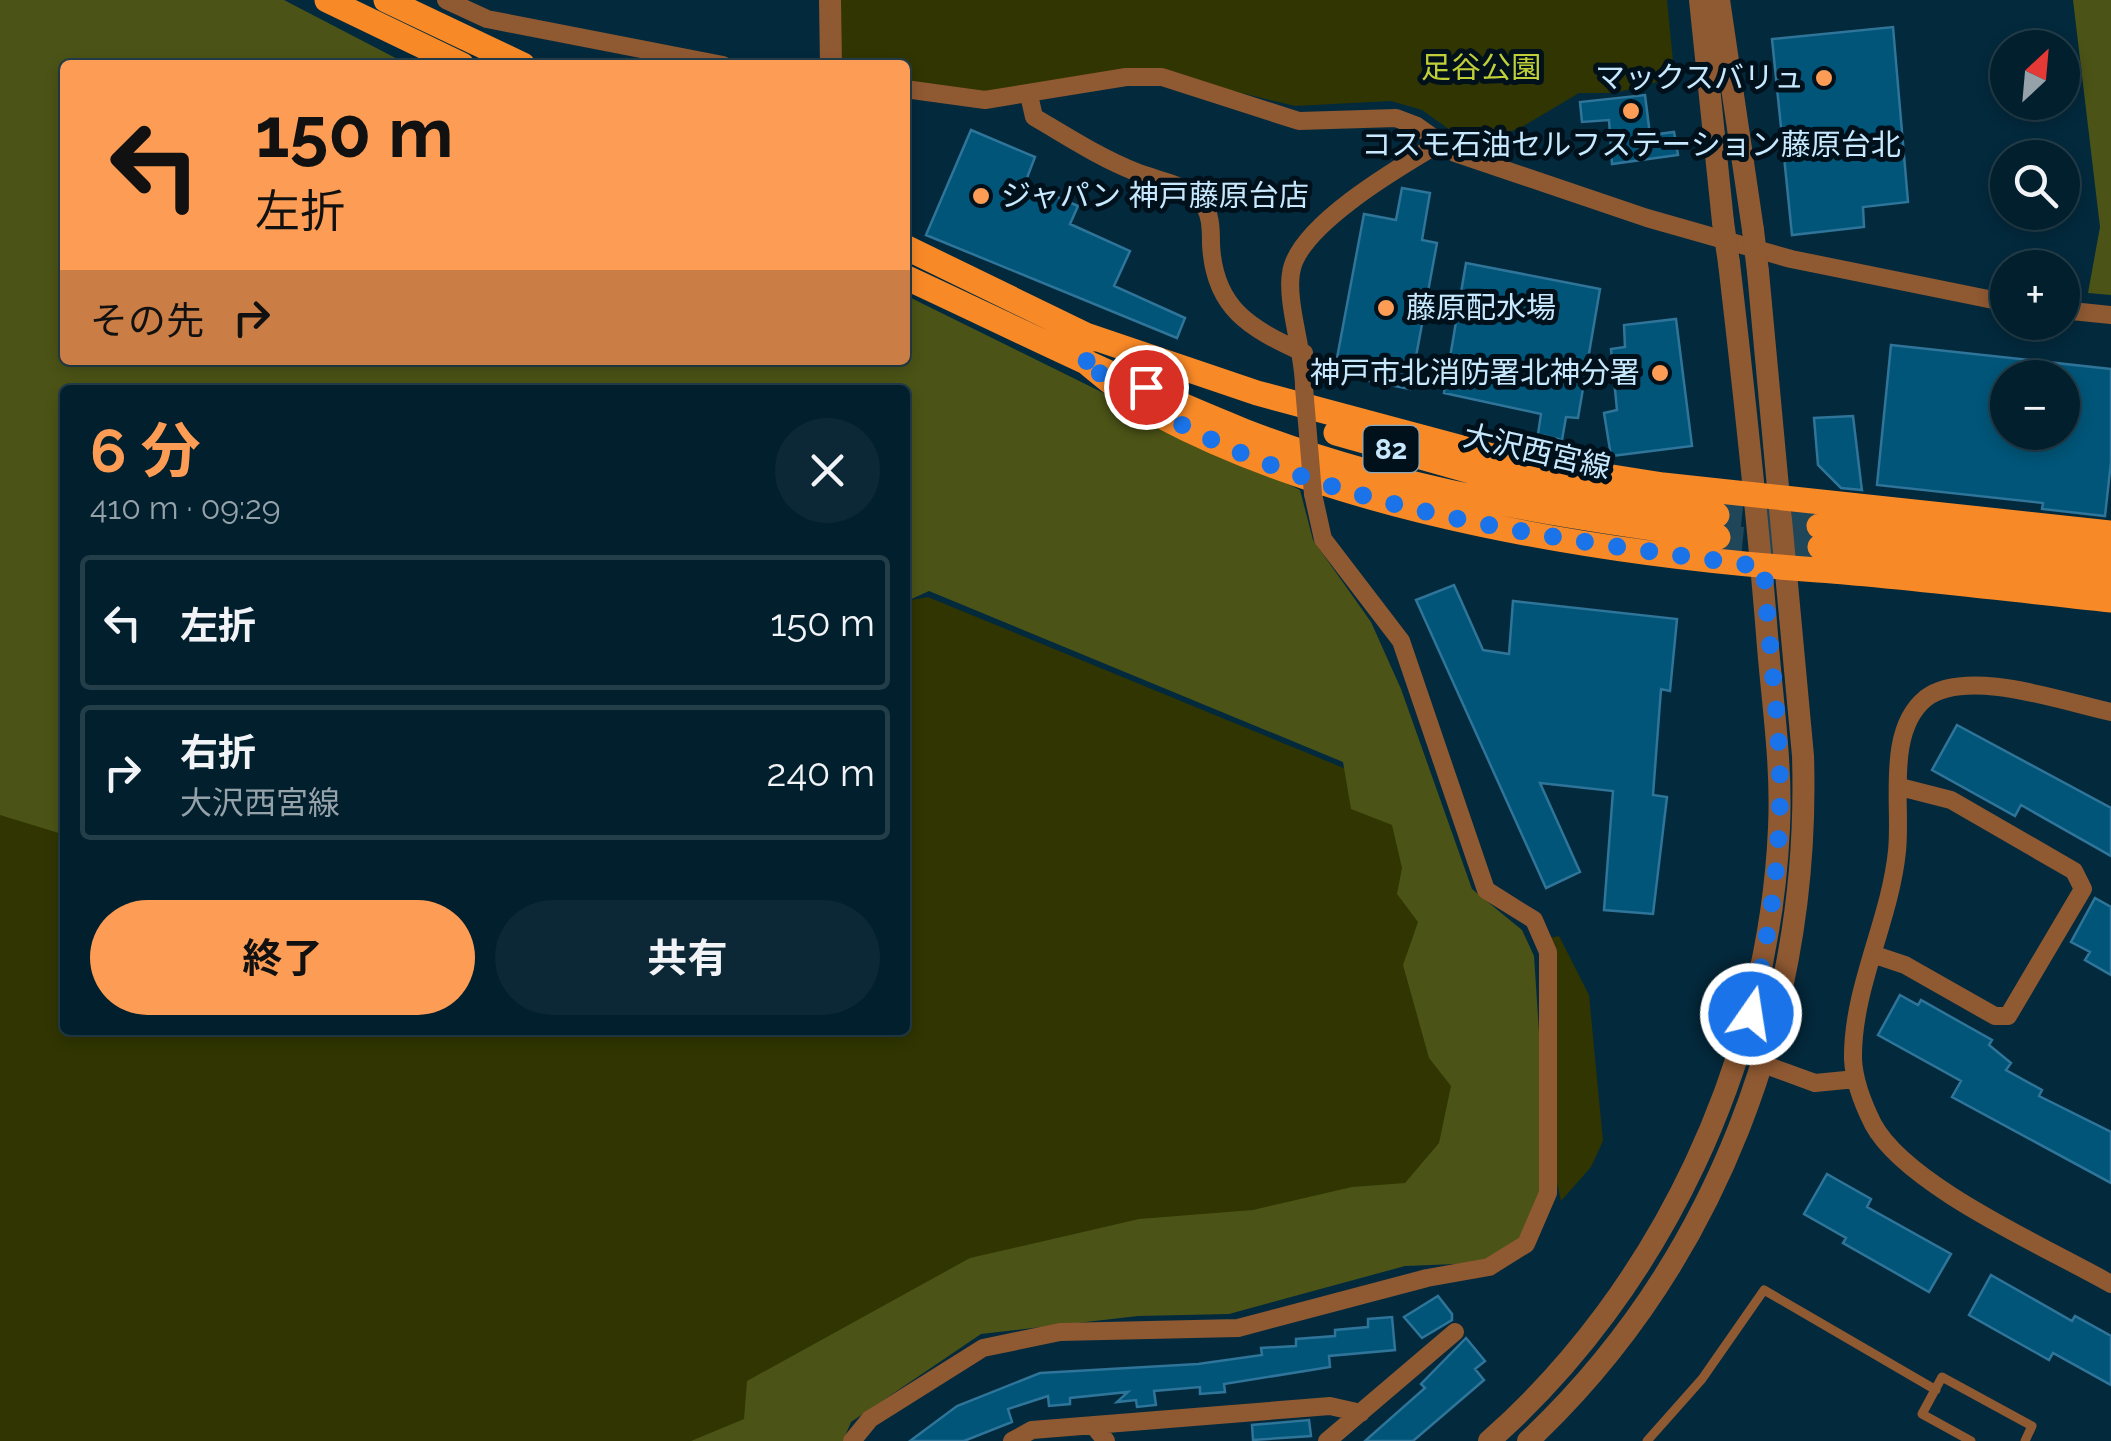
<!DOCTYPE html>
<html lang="ja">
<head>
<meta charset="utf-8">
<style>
  body { margin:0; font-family:Raleway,"Noto Sans JP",sans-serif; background:#0c2735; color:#f1f3f6; height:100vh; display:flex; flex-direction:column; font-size:38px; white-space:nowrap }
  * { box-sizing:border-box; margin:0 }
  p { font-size:32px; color:#96a2aa }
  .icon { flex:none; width:55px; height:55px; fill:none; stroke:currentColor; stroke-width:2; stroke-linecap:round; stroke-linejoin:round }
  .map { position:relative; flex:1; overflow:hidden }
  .details { position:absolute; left:60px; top:385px; width:850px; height:650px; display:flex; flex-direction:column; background:#021f2d; border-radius:10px; box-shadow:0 5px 15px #0003,0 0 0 2px #233d49 }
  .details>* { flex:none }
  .guide { position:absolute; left:60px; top:60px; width:850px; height:305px; border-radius:10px; box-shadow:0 5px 15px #0003,0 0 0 2px #233d49; background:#fd9d55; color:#111; overflow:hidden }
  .needle { width:65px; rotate:26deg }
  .fabs { position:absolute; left:1990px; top:30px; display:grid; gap:20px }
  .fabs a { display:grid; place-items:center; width:90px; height:90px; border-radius:50%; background:#021f2d; box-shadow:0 5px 15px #0003,0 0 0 2px #233d49; font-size:50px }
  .pin { position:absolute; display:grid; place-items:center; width:85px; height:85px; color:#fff; margin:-42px; border:5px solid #fff; border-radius:50%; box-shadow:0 2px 10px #0007 }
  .me { position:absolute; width:110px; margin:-55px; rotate:13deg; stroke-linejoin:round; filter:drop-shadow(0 0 8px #0008) }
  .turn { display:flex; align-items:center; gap:35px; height:210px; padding:0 30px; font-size:45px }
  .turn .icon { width:130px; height:130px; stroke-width:2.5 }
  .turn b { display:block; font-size:70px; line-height:85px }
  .then { display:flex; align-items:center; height:95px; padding:0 30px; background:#0003; gap:20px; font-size:38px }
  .round { display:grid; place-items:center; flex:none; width:105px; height:105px; border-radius:52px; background:#0c2735 }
  .headline { display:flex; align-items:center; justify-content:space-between; height:170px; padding:0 30px }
  h1 { font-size:60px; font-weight:700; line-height:75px; color:#fd9d55 }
  .action { display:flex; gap:20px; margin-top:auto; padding:20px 30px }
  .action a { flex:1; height:115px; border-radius:60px; background:#fd9d55; color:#111; font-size:40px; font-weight:700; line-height:115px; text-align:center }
  .action a+a { background:#0c2735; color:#f1f3f6 }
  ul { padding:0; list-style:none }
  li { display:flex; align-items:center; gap:30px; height:135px; margin:0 20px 15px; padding:0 10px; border:5px solid #233d49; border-radius:10px }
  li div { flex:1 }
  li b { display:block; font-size:38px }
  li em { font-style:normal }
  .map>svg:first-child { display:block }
  .green { fill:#303502 }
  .forest { fill:#4c5316 }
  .building { fill:#015578; stroke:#2f7499; stroke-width:2.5; fill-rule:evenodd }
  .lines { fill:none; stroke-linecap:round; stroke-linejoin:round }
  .primary-tunnel { stroke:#204659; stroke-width:25; stroke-dasharray:25 12; stroke-linecap:butt }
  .service { stroke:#8f5932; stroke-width:9 }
  .minor { stroke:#8f5932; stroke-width:18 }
  .tertiary { stroke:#8f5932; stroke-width:22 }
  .primary { stroke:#f88927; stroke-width:25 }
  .minor-bridge { stroke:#8f5932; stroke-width:18 }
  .tertiary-bridge { stroke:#8f5932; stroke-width:22 }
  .route { stroke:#1a73e8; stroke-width:18; stroke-dasharray:0 32.4 }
  .poi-dot { fill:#fd9d55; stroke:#00111c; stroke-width:4 }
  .labels { text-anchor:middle; stroke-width:10; stroke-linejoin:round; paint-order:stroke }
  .shield { fill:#00111c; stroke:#8ba8ba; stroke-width:2.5 }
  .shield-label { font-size:28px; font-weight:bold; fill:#c7e8fd }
  .park-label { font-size:30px; fill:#c0cf37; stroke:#00111c }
  .poi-label { font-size:30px; fill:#c7e8fd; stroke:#00111c; text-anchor:end }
  .street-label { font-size:30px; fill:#c7e8fd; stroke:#00111c }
</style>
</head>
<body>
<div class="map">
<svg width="2111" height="1441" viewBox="0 0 2111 1441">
  <rect width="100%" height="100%" fill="#03293c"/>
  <!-- green -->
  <path class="green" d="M830 0H1667L1674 71 1665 80 1615 93H1579L1522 127 1494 138 1464 140 1422 110 1391 101 1295 106 1160 73 999 94 905 89V65H831Z
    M928 597 1441 808 1497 1194 1030 1272 722 1441H0V758L65 768V1030H905V601Z
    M1559 936 1589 995 1603 1141 1591 1167 1561 1201 1555 1175 1545 939Z"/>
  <!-- forest -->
  <path class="forest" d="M0 0H284L409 65H65V360H905V295L1300 490 1313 540 1371 622 1401 689 1472 889 1522 930 1534 956 1542 1078 1540 1191 1520 1237 1482 1263 1405 1266 1229 1314 1138 1316 981 1334 851 1422 843 1441H691L744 1419 747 1381 970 1258 1139 1219 1253 1210 1352 1187 1405 1183 1439 1143 1451 1086 1429 1058 1403 965 1418 922 1397 894 1402 868 1392 825 1351 809 1343 762 929 591 905 602V390H65V835L0 815Z
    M2073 0H2111V295L2088 293 2100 227Z"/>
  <!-- building -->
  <path class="building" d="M1893 27 1908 202 1863 207 1864 227 1792 235 1772 39Z
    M1645 95 1650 135 1674 132 1678 155 1612 164 1609 120 1582 122 1580 102Z
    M971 130 1035 157 1025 183 1078 206 1070 224 1130 251 1114 286 1185 318 1177 338 926 235Z
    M1402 188 1430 193 1422 240 1437 243 1410 389 1334 374 1364 214 1396 220Z
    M1466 263 1600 289 1578 418 1566 417 1562 440 1538 434 1541 414 1444 393Z
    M1676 319 1692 446 1611 456 1604 413 1617 410 1611 349 1625 347 1624 325Z
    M1891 345 2111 369V462L2105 516 2042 509 2043 503 1877 485ZM2008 378H2062V432H2008Z
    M1853 416 1861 483 1862 490 1841 488 1818 465 1814 418Z
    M1454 585 1483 650 1509 654 1513 601 1677 619 1670 691 1661 689 1653 795 1667 797 1653 914 1604 910 1613 791 1540 783 1580 872 1546 888 1416 600Z
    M1957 725 2111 808V856L2021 805 2015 816 1932 770Z
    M2095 898 2111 907V975L2085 960 2090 952 2071 942Z
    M1900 995 1918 1005 1921 1000 1992 1040 1989 1045 2011 1063 2006 1070 2042 1090 2039 1096 2111 1132V1183L1952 1097 1961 1081 1878 1035Z
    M1827 1174 1871 1199 1867 1207 1951 1254 1929 1292 1843 1243 1846 1238 1804 1214Z
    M1991 1275 2072 1321 2075 1316 2111 1336V1385L2053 1353 2049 1360 1969 1315Z
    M1438 1296 1452 1314V1320L1422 1338 1404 1317Z
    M1392 1317 1395 1350 1329 1356 1330 1367 1224 1384 1225 1392 1200 1394V1387L1154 1391 1156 1405 1137 1407 1136 1400 1117 1402 1128 1392 1070 1398V1404L1049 1406 1048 1396 1008 1409 1012 1422 964 1441H910L957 1406 1040 1373 1198 1364 1262 1355 1261 1348 1296 1346V1339L1335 1336V1330L1368 1327V1319Z
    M1466 1338 1485 1361 1475 1369 1484 1380 1413 1441H1365L1425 1388 1421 1384Z
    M1309 1420 1311 1436 1253 1440 1252 1425Z"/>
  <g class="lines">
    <!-- primary-tunnel -->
    <path class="primary-tunnel" d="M1717 515 1819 526
      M1718 537 1820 547"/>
    <!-- service -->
    <path class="service" d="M1647 1441 1702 1379 1764 1290 1936 1390
      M1971 1441 1922 1414 1942 1377 2032 1426 2025 1441"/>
    <!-- minor -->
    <path class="minor" d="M446 0 487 19 723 65
      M905 89 985 100 1126 77H1162L1299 121 1396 118 1417 126 1455 153 1647 218 1791 259 2008 303
      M1029 95 1034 117C1067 136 1100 158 1136 172 1158 181 1183 183 1200 200 1211 212 1211 228 1211 244 1214 308 1249 328 1304 353
      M2062 310 2111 315
      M1304 387C1304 352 1286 303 1291 273 1297 226 1401 166 1440 143
      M2111 712C2064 702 1967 667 1926 698 1885 731 1902 805 1897 851 1890 921 1852 988 1853 1059 1854 1081 1863 1104 1873 1124 1906 1186 2048 1248 2111 1284
      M1875 955 1905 965 1995 1016H2008L2083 889 2074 871 1951 800 1900 787
      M1763 1064 1815 1083 1856 1079
      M1093 1425 1106 1441
      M852 1441 870 1419 983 1348 1060 1332 1238 1328 1427 1278 1489 1267 1526 1244 1548 1193V952L1534 920 1486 890 1401 641 1323 539 1313 494
      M1012 1441 1032 1430 1330 1406 1361 1413
      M1327 1441 1455 1332"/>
    <!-- tertiary -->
    <path class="tertiary" d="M830 0 831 65
      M1700 0 1723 222
      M1719 0 1753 230
      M1489 1441C1662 1289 1769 1057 1779 828 1782 767 1773 707 1768 647 1758 518 1744 391 1729 263
      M1528 1441C1716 1264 1811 1012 1803 756L1758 272"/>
    <!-- primary -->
    <path class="primary" d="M327 0 462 65
      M386 0 523 65
      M905 247 1094 339
      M905 277C1017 329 1129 385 1244 431 1396 490 1558 516 1718 537
      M1080 333 1257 393 1511 461 1663 485 2111 533
      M1080 357C1105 378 1130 399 1159 415 1345 514 1609 555 1818 570 1915 577 2013 590 2111 600
      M1336 433 1541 491 1717 515
      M1819 526 2111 553
      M1820 547 2111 578"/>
    <!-- minor-bridge -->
    <path class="minor-bridge" d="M1304 387 1313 494"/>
    <!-- tertiary-bridge -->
    <path class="tertiary-bridge" d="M1723 222 1729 263
      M1753 230 1758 272"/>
  </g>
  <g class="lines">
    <!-- route -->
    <path class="route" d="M1146 387 1080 358C1266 508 1534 535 1764 567 1767 629 1776 690 1779 752 1784 841 1771 927 1751 1014"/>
  </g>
  <!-- markers -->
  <g class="poi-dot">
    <circle cx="1824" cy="78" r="10"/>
    <circle cx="1631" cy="111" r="10"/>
    <circle cx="981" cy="196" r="10"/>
    <circle cx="1386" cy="308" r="10"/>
    <circle cx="1660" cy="373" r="10"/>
  </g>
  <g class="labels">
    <!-- shield labels -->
    <rect class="shield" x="1363.5" y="426" width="55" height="46" rx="8"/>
    <g class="shield-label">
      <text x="1391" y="459">82</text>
    </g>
    <!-- park labels -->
    <g class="park-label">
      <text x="1481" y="78">足谷公園</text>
    </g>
    <!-- poi labels -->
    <g class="poi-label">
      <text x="1804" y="88">マックスバリュ</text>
      <text x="1631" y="155" text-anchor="middle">コスモ石油セルフステーション藤原台北</text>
      <text x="1001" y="206" text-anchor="start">ジャパン 神戸藤原台店</text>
      <text x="1406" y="318" text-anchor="start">藤原配水場</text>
      <text x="1640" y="383">神戸市北消防署北神分署</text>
    </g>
    <!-- street labels -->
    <g class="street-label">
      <text transform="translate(1537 452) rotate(13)" y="10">大沢西宮線</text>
    </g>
  </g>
</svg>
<div class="fabs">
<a><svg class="needle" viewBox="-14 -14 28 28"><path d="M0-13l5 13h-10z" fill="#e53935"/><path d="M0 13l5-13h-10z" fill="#96a2aa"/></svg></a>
<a><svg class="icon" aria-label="search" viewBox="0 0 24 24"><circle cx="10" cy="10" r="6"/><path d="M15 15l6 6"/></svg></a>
<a>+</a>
<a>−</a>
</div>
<div class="pin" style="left:1146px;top:387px;background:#d93025"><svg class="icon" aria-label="arrive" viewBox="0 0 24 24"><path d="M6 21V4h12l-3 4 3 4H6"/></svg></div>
<svg class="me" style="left:1751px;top:1014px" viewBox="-20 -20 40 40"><circle r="17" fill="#1a73e8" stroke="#fff" stroke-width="3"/><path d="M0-11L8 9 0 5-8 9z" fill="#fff"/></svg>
<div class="guide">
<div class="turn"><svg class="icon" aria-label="left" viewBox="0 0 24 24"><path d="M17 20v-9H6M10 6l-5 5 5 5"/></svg><div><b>150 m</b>左折</div></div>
<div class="then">その先<svg class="icon" aria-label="right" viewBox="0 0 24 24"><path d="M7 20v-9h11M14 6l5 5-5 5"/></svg></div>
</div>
<section class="details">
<div class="headline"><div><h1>6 分</h1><p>410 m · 09:29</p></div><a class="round"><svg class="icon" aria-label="close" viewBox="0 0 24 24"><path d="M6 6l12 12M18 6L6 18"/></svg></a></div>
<ul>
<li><svg class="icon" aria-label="left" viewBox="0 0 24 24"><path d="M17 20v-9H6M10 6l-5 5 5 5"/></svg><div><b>左折</b></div><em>150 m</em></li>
<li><svg class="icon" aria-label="right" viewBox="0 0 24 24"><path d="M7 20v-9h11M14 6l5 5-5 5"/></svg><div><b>右折</b><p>大沢西宮線</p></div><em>240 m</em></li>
</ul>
<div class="action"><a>終了</a><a>共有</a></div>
</section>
</div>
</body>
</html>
